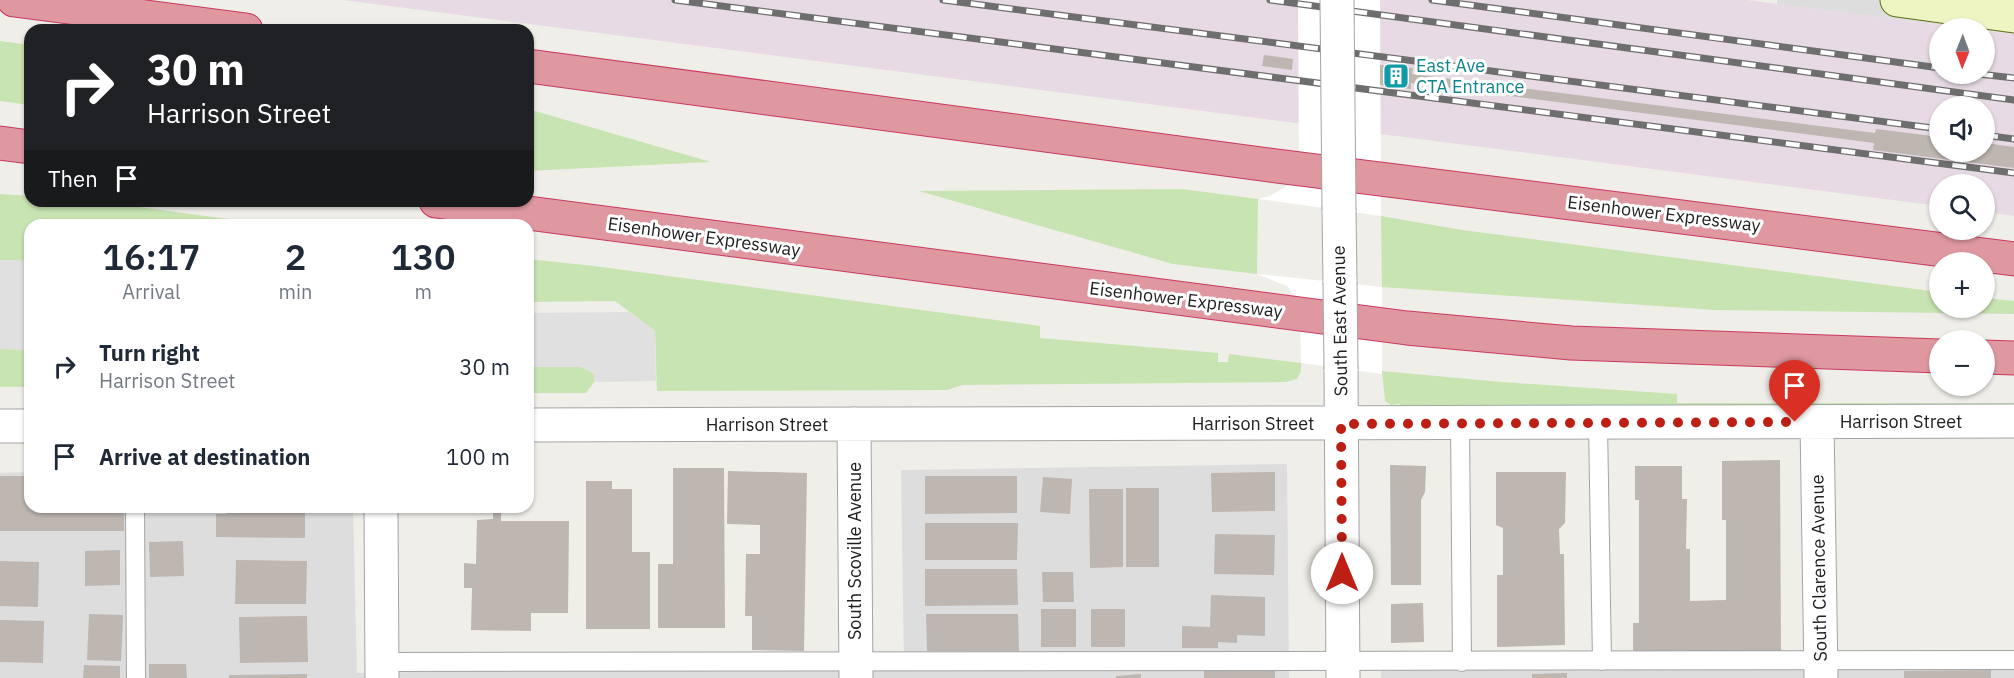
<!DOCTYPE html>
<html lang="en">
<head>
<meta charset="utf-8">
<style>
  body { margin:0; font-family:"IBM Plex Sans",sans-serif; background:#f6f6f7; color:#1f2937; height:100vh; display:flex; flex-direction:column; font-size:22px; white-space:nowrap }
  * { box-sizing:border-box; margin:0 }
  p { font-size:20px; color:#747a83 }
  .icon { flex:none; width:33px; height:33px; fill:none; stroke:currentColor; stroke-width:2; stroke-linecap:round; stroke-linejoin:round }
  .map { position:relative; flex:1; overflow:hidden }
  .drawer { position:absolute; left:24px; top:219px; width:510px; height:294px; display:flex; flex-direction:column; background:#fff; border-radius:18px; box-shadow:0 2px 4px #0004 }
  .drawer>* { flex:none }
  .hud { position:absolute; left:24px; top:24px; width:510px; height:183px; border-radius:18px; box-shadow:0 2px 4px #0004; background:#202124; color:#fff; overflow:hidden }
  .needle { width:39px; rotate:181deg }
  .tools { position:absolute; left:1929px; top:18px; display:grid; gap:12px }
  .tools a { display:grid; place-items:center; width:66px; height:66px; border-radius:50%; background:#fff; box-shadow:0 2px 4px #0004; font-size:30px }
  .pin { position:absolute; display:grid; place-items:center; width:51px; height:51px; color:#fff; margin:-62px -26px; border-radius:50% 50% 50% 0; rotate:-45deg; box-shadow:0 0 6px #0007 }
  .pin .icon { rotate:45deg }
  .me { position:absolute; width:66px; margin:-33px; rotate:0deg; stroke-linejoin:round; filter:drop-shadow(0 0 4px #0008) }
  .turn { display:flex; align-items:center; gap:21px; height:126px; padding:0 24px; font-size:27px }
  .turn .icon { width:78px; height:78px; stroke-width:2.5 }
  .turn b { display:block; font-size:42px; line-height:51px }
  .then { display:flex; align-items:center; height:57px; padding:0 24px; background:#0003; gap:12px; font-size:22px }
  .eta { display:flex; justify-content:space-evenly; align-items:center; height:102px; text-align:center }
  .eta b { font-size:36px; font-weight:600; line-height:42px }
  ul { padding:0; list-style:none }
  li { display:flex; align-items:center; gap:18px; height:90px; padding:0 24px }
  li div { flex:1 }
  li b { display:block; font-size:22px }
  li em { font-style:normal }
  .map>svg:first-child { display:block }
  .residential { fill:#dedddd }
  .industrial { fill:#e8dae5; fill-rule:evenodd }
  .grass { fill:#c8e4b3 }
  .parking { fill:#e0e0e0 }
  .pier { fill:#fff }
  .building { fill:#bdb6b1 }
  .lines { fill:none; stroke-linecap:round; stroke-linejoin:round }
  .lane-casing { stroke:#a4a4a4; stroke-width:20 }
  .street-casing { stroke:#a4a4a4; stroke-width:35 }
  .secondary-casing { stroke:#5e6f10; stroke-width:35 }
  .highway-casing { stroke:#ca3861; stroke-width:35 }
  .lane { stroke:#fff; stroke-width:18 }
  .street { stroke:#fff; stroke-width:33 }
  .secondary { stroke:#eef4c2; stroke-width:33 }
  .highway { stroke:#df98a0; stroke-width:33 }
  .rail-casing { stroke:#6e6e6e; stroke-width:7 }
  .rail { stroke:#fff; stroke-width:4.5; stroke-dasharray:14; stroke-linecap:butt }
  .street-bridge-casing { stroke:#a4a4a4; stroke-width:35; stroke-linecap:butt }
  .street-bridge { stroke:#fff; stroke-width:33 }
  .route { stroke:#bd1f14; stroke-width:10; stroke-dasharray:0 18 }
  .labels { text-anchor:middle; stroke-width:6; stroke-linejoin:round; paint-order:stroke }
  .culture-label { font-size:18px; fill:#0d838f; stroke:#fff; text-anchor:start }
  .street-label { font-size:18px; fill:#202020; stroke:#fff }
</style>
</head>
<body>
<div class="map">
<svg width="2014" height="678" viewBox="0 0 2014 678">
  <rect width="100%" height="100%" fill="#f0eee8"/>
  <!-- residential -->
  <path class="residential" d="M1777 0H2014V34L1777 4Z
    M1287 464 1289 678H0V473L30 472V507H353L357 673 904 664 901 470Z
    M2014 658V678H1381V663Z"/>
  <!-- industrial -->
  <path class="industrial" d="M343 0H1747L1968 28H1940V74H1984L1985 31 2014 34V216L1985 212 1984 184H1940L1939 206ZM1940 106H1984V152H1940Z"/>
  <!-- grass -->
  <path class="grass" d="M0 41 30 45V105L0 101Z
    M528 109 711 162 528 171Z
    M1182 189 1258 199 1257 274 1173 264 919 191Z
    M0 194 30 196V201H94L273 225H30V261L0 260Z
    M1381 216 1462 230 1939 292 1940 308H1984L1985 298 2014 301V314L1715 310 1382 287Z
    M528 259 594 266 1040 326V338L1218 353V362H1228L1229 354 1301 363V371L1297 379 1286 382 963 385 947 390 657 391 655 331 615 301 528 302Z
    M0 349 30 350V387H0Z
    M528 367H582L594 374V382L586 393H528Z
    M1382 371 1501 382 1677 394V403H2014V410L1401 413 1400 404 1391 405 1385 401Z"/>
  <!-- parking -->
  <path class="parking" d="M0 260 30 261V350L0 349Z
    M629 312 655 331 656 381 594 382V374L582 367H528V313Z"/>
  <!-- pier -->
  <path class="pier" d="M1298 0H1380L1381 216 1259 199 1270 196 1287 186 1299 166Z
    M1257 274 1382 287V374L1301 363 1300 308 1295 297 1287 286Z"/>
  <!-- building -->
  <path class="building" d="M1264 55 1293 59 1292 70 1262 66Z
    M1380 65 1413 68 1412 74 1875 133 1876 129 1940 137V152H1984V143L2014 147V168L1873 150 1874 143 1411 83V89L1380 85Z
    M1780 460 1781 651 1633 652V623H1639V500H1635V466H1682V499H1687L1686 549H1690V601L1726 600V520H1722V461Z
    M1390 465 1426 466 1425 492 1421 500V585H1391Z
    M673 468H724L725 628H658V564H673Z
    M728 471 807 473 804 651 752 650V616H745L746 554H760V525L727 524Z
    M1275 472V511L1212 512 1211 473Z
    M1496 472H1566L1565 523 1559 529 1560 554H1564L1565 645 1497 647V575H1503V528L1496 525Z
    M0 476H30V507H124V531H0Z
    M925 476H1017V513L925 514Z
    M1043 477 1072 479 1070 514 1040 512Z
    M586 481H612V489H632V552H650V629H586Z
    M1126 488H1159V567H1126Z
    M1089 489H1123V567L1090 568Z
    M148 507H179V512L147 511Z
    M227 507H305V538L216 537V514H227Z
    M493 508 501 509V521H569L568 613H531V631L471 630 472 588H464V563L476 564 477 520 493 519Z
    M925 523H1018L1017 560H925Z
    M1215 534 1275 535 1274 575 1214 574Z
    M183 541 184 576 150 577 149 542Z
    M120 550V585L85 586V551Z
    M236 560 307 561 306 604H235Z
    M0 561 39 562 38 607 0 606Z
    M925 569H1017L1018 605 925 606Z
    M1042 572H1073L1074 602H1043Z
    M1211 595 1265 597V636L1237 635V643L1218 642V648H1182V626L1210 627Z
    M1423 603 1424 642 1391 643V604Z
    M1041 609H1076V647H1041Z
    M1091 609H1125V647H1091Z
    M89 614 123 615 121 661 87 660Z
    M926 614H1018L1019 651H927Z
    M307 616 308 662 240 663 239 617Z
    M0 620 44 621 43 663 0 662Z
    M149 664H186L187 678H149Z
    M84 665 120 666V678H83Z
    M1275 670V678H1204V671Z
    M1991 670V678H1904V671Z
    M1567 673V678H1532V674Z
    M307 674V678H229V675Z
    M1141 674V678H1116V676Z"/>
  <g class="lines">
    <defs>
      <path id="lane" d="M1460 423 1462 662
        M1598 423 1602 661
        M135 507 136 678
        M382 662 2014 660"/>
      <path id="street" d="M1339 210 1340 282
        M1341 369 1343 678
        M1817 422 1821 678
        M854 424 856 678
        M528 425 2014 421
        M0 426H30
        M381 507 382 678"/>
      <path id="secondary" d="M1897 0 2014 16"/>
      <path id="highway" d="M14 0 246 30
        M528 66 1269 165 2014 259
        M0 143 30 147
        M436 201 1407 328 1571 343 1940 356
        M1984 357 2014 358"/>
    </defs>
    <!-- lane casing -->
    <use href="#lane" class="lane-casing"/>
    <!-- street casing -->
    <use href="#street" class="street-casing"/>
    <!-- secondary casing -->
    <use href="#secondary" class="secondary-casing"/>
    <!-- highway casing -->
    <use href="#highway" class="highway-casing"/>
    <!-- lane -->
    <use href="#lane" class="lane"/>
    <!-- street -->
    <use href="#street" class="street"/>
    <!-- secondary -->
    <use href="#secondary" class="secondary"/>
    <!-- highway -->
    <use href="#highway" class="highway"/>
    <defs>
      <path id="rail" d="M675 0 2014 173
        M943 0 1940 129
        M1270 0 2014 100
        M1432 0 1940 68
        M1979 74 2014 78
        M1984 135 2014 139"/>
    </defs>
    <!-- rail casing -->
    <use href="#rail" class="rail-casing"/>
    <!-- rail -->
    <use href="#rail" class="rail"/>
    <defs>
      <path id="street-bridge" d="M1337 0 1339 210
        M1340 282 1341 369"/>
    </defs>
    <!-- street-bridge casing -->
    <use href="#street-bridge" class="street-bridge-casing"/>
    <!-- street-bridge -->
    <use href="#street-bridge" class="street-bridge"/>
  </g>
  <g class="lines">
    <!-- route -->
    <path class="route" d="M1342 573 1341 424 1795 422"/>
  </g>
  <!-- icons -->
  <defs>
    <symbol id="building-square" viewBox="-11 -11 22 22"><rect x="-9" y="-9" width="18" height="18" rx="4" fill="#0f9aa8" stroke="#fff"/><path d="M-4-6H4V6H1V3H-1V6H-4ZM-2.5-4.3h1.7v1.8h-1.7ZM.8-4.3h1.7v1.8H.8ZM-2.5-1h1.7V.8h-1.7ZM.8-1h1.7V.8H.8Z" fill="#fff"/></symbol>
  </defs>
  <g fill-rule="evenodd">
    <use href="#building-square" x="1381" y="61" width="30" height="30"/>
  </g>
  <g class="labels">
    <!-- culture labels -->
    <g class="culture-label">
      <text x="1416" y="72">East Ave<tspan x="1416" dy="21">CTA Entrance</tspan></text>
    </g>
    <!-- street labels -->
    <g class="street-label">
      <text transform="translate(1664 214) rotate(7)" y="6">Eisenhower Expressway</text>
      <text transform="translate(704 237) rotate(8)" y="6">Eisenhower Expressway</text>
      <text transform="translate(1186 300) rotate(7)" y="6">Eisenhower Expressway</text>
      <text transform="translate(1340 321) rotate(-91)" y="6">South East Avenue</text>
      <text x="1901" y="428">Harrison Street</text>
      <text x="1253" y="430">Harrison Street</text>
      <text x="767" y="431">Harrison Street</text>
      <text transform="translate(855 551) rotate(-90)" y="6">South Scoville Avenue</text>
      <text transform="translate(1819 568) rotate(-91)" y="6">South Clarence Avenue</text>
    </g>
  </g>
</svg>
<div class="tools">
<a><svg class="needle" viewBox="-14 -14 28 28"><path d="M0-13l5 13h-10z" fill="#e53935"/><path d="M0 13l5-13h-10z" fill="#747a83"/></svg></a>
<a><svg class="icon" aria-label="sound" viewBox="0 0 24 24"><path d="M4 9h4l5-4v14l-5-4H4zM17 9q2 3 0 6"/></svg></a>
<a><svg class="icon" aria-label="search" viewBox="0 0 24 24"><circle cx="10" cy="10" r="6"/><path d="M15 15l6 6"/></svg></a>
<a>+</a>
<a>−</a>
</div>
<div class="pin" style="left:1795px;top:422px;background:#d93025"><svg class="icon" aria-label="arrive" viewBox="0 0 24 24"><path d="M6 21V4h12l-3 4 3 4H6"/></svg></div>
<svg class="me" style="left:1342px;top:573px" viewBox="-20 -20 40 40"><circle r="19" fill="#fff"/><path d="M0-13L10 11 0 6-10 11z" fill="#bd1f14"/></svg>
<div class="hud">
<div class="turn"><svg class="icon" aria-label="right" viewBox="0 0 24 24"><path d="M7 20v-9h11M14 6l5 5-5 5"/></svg><div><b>30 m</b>Harrison Street</div></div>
<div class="then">Then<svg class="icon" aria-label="arrive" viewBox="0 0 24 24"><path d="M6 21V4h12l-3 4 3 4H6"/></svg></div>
</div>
<section class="drawer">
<div class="eta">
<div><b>16:17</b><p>Arrival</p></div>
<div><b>2</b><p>min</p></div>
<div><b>130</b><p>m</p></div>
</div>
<ul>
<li><svg class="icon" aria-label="right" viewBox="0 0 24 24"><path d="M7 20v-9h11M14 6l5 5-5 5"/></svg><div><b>Turn right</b><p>Harrison Street</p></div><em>30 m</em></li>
<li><svg class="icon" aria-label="arrive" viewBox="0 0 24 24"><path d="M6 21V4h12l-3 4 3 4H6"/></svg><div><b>Arrive at destination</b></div><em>100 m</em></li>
</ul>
</section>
</div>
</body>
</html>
